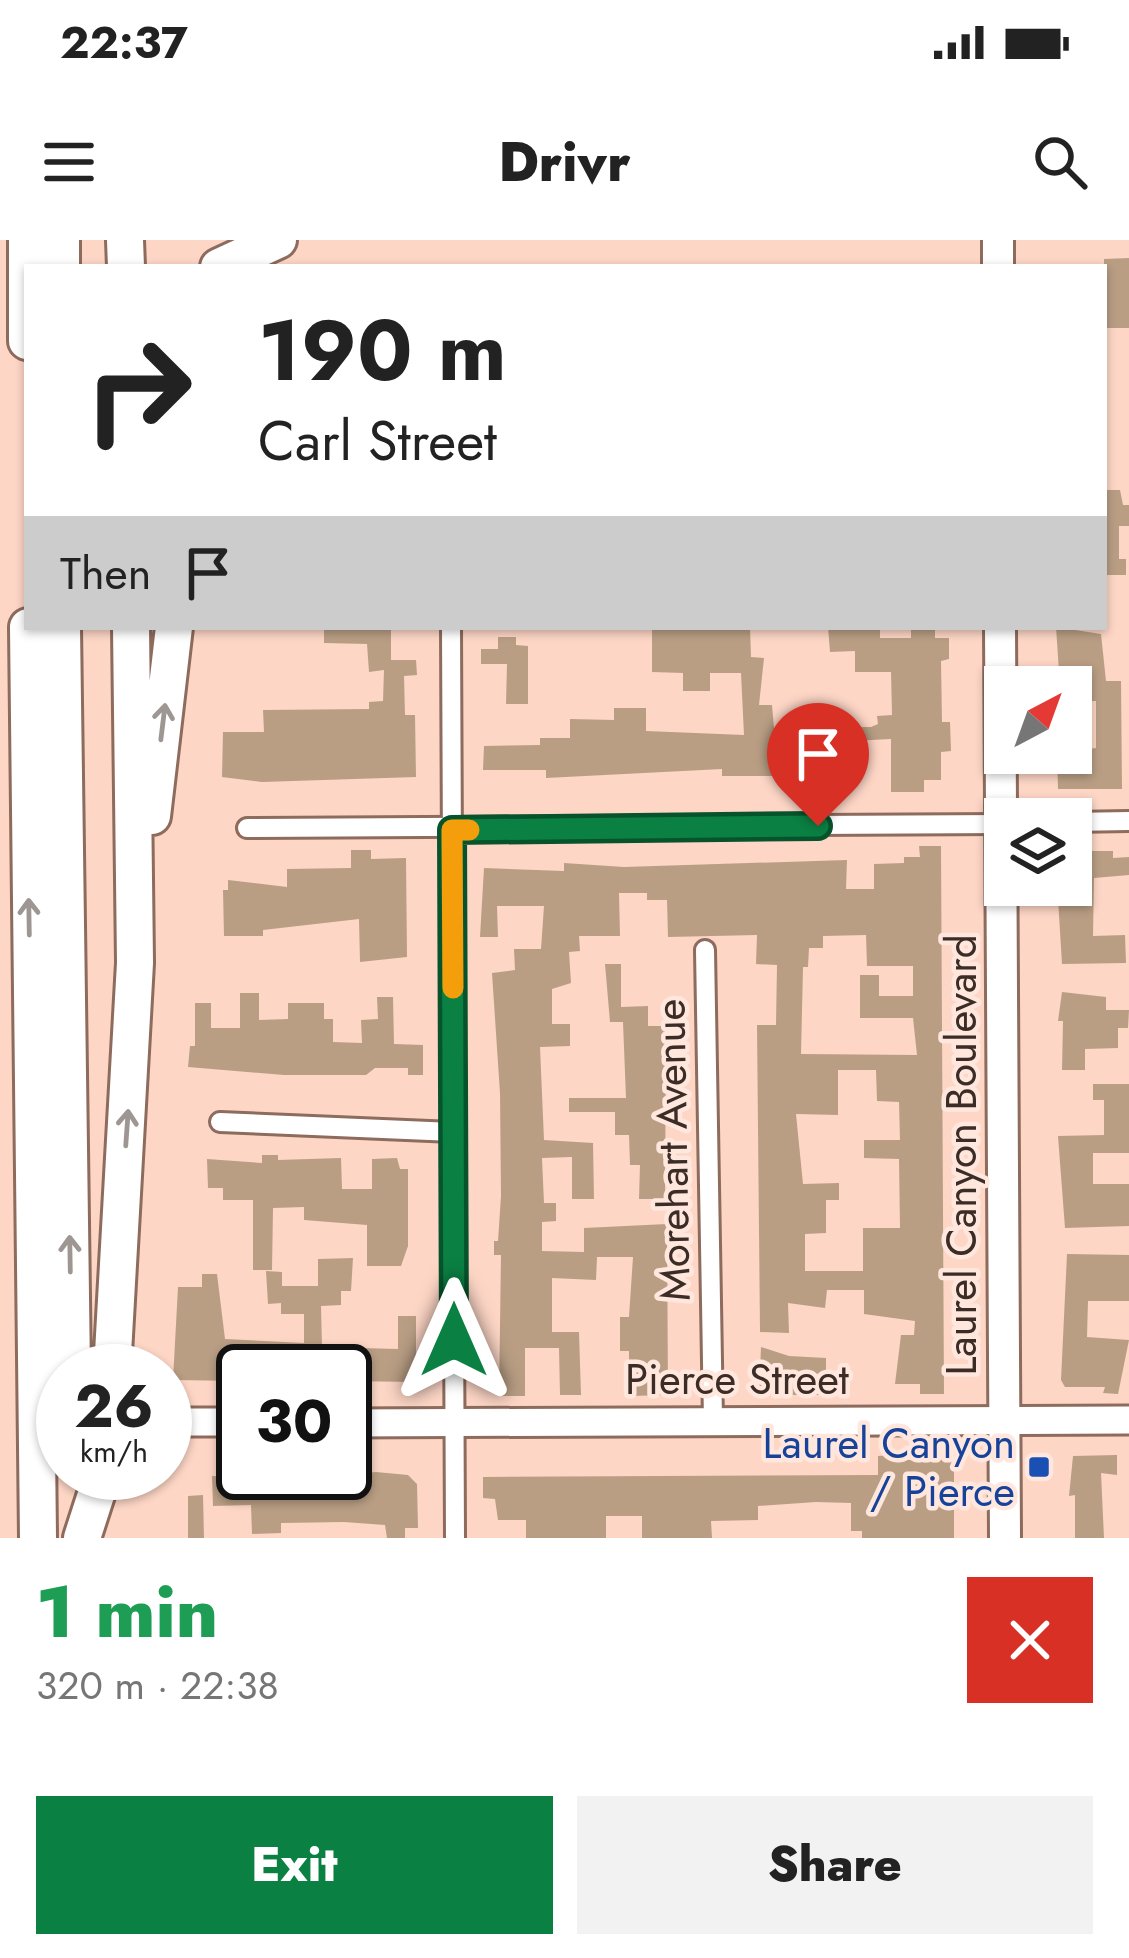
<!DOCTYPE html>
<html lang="en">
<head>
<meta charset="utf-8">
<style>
  body { margin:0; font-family:Jost,sans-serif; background:#f2f2f2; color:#222; height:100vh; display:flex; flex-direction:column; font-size:45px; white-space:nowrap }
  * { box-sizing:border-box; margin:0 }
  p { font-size:39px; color:#767676 }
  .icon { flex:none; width:66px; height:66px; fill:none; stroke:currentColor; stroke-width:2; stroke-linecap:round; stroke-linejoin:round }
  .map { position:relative; height:1298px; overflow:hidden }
  .side { display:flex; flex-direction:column; background:#fff; flex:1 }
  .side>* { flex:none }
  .banner { position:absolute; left:24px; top:24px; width:1083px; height:366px; border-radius:0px; box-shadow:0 3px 9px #0004; background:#fff; color:#222; overflow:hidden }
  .needle { width:78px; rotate:41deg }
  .controls { position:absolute; left:984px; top:426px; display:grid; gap:24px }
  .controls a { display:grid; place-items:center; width:108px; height:108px; border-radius:0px; background:#fff; box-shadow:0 3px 9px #0004; font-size:60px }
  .speed { position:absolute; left:36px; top:1104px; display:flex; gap:24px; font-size:60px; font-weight:700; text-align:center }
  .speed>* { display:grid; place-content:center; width:156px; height:156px; border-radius:50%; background:#fff; box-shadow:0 3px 9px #0004; line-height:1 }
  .speed small { font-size:30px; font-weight:400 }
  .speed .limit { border:6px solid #111; border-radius:18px; background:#fff; color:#111 }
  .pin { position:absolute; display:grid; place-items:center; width:102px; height:102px; color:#fff; margin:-123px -51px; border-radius:50% 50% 50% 0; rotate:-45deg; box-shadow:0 0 12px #0007 }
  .pin .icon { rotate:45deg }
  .me { position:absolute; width:132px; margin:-66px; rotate:0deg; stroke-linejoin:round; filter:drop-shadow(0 0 9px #0008) }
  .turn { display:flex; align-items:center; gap:42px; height:252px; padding:0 36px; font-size:54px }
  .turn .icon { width:156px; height:156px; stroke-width:2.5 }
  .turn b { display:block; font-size:84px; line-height:102px }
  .then { display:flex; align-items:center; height:114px; padding:0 36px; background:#0003; gap:24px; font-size:45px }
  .round { display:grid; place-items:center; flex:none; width:126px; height:126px; border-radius:0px; background:#f2f2f2 }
  .head { display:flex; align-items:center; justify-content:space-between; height:204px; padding:0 36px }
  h1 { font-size:72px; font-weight:800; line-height:90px; color:#1e9e55 }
  .button { display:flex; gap:24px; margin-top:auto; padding:24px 36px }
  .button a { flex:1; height:138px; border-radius:0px; background:#0b8043; color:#fff; font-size:48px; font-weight:800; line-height:138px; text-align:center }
  .button a+a { background:#f2f2f2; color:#222 }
  .status { display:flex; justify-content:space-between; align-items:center; height:84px; padding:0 60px; background:#fff; direction:ltr }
  .status svg { height:33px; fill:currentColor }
  header { display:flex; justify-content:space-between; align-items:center; height:156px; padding:0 36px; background:#fff; font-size:54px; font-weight:800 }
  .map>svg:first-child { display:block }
  .building { fill:#b99e84; fill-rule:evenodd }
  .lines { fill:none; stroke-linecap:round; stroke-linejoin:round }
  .street-casing { stroke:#8d6b5d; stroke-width:24 }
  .secondary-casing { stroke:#8d6b5d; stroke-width:33 }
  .primary-casing { stroke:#8d6b5d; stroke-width:36 }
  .highway-casing { stroke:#8d6b5d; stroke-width:42 }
  .street { stroke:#fff; stroke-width:18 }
  .secondary { stroke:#fff; stroke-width:27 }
  .primary { stroke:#fff; stroke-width:30 }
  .highway { stroke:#fff; stroke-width:36 }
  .oneway { stroke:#9d9692 }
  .route-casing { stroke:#07532c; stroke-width:30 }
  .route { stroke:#0b8043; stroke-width:21 }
  .slow { stroke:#f59e0b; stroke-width:21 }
  .transit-dot { fill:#1a4fb4; stroke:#ffe7de; stroke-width:4.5 }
  .labels { text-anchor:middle; stroke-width:9; stroke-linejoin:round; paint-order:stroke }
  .street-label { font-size:42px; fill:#3b2c26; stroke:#ffe7de }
  .transit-label { font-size:42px; fill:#164399; stroke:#ffe7de; text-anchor:end }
</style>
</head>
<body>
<div class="status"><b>22:37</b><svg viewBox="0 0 49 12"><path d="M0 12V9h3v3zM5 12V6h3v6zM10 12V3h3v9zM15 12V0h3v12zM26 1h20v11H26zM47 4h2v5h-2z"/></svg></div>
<header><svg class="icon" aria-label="menu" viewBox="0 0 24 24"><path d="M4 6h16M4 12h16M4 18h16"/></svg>Drivr<svg class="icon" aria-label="search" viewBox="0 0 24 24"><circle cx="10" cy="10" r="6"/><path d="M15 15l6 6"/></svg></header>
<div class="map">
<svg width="1129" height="1298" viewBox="0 0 1129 1298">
  <rect width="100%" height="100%" fill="#fdd6c6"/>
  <!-- building -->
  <path class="building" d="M1129 18V88H1104V19Z
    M1104 250H1120L1123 265H1129V286H1119V319H1126V335H1104Z
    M324 387H391V420H416L417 435 404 436 405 475H415L416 537 262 542 222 537 223 492H264L263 470 369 469V462L383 461 384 430 369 432 367 404 324 403Z
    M652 387H750L751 417 764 418 759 465H772L774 488 871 487 878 484 877 476 892 475 891 432H855V411L830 412 828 387H880V398H911V387H935V398H949V419L941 421 942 482H950L951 511 941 512V540H924V552H891V499L852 501V537H835L831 516H803L800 536H722V529L546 538V530H483L484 506 540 505V498H570V479L614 480V468H646V491L744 495 741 433H710V451H683V433L652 432Z
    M1056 387 1101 394 1106 441H1121L1122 549H1058L1057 513 1096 508V461H1071V447H1060Z
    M498 397H516V405L528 406V464H506L507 424H481V409H498Z
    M919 606H941L944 1154H920V1144H895L901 1095H914L915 1081 864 1074V1050H827L825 1068 788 1063 789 1093 760 1092 757 785H776L777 725 756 724 757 695 668 697 667 660H647V653H619L620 696H579L580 711 569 712 571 743 552 749V784H570V806L540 807 544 900 593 903 594 959H572V917L542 918 544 963H556V981L542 982V1011L584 1012V988L667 984 668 1155 629 1156V1111H620V1077H629L633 1017H597L596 1040 552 1038V1092H579L581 1155H560L559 1108H525V1156H499L501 1015H494V1001H498L501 956 500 853 492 733 515 730 514 709H541L544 666H497L498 697H480L484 628 564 631V623L624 627 847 620 846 649H874V624L904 623V617H920ZM866 695 867 726H913V756H879V735H860V778H913L917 815 801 814 803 727H808L809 708H823V696ZM838 830H876L877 861 899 862 900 900H864V918L899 919 900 988H863V1031H805V994L826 993V960H839V943L803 944 796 874 838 875Z
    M351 610H371V619L406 618 407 717 360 722 359 679 263 690V696H224L223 650H228V640L287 647V629L351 628Z
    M1071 611H1113V618L1129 617V635L1094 638 1093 696 1125 695 1126 723 1062 724 1058 659H1071Z
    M605 724H621V767L648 766V786H666L665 959H639L640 925H630L629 895H615V872H569V858H626L623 782H610Z
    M1062 752 1106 757V770H1129L1128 788H1118V808L1085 809V830H1062L1063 781H1058Z
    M240 753H259V780L288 779V763H324V779H333V802L362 803 361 780 378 779 377 757H393L394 804 423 805V835H408V828H375L366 835H284L188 827 190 806H195V763H211V788H240Z
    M1093 844H1129V913H1093V944H1129V986L1065 988 1058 896 1104 895V860H1093Z
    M262 915H278V920L341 918 342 949H372V919L397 918 400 929H408V1006L401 1026H367V985L304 980V967L273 968 272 1030H253V960H223V948H208L207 919 262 923Z
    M1067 1014 1129 1015V1061H1088L1087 1097 1129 1100 1118 1154 1103 1153 1105 1147H1065L1061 1140Z
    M353 1018 351 1051H341V1065L321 1066 322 1107 398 1109V1076H416V1142L345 1141V1131H239V1141L173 1140 178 1047H202V1034H217L225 1099 304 1103V1074H281V1063L268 1064 266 1031 282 1032V1046H318V1019Z
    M761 1107 789 1116 826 1118V1155H759Z
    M894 1215V1220H954V1298H862V1291H851V1263L816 1262 758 1266V1280L711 1281 712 1298H642V1276H606V1298H526V1280H498L495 1259 483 1258V1237L878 1235V1216Z
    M1117 1215V1235L1101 1233 1104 1298H1075V1255L1069 1256 1073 1216Z
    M376 1232 408 1235 417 1244 418 1288H405V1298H387L385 1285 344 1282 281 1283V1293L252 1294 251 1265 213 1266 212 1236 295 1239Z
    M203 1255 204 1298H188V1256Z"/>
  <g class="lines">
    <defs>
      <path id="street" d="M451 387 455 1298
        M1071 582 1129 581
        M247 588 1005 584
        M705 710 713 1180
        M220 882 453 892"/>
      <path id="secondary" d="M181 1182H243
        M345 1183 1129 1180"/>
      <path id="primary" d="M998 0V27
        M1000 387 1005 1298"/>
      <path id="highway" d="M27 0V101
        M61 0V27
        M125 0 126 27
        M219 27 278 0
        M28 387 38 1298
        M62 387 72 1131
        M152 576 174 387
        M112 1131 135 723 131 387
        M82 1298 103 1233"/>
    </defs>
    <!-- street casing -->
    <use href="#street" class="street-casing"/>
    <!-- secondary casing -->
    <use href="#secondary" class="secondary-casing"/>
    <!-- primary casing -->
    <use href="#primary" class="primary-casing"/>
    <!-- highway casing -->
    <use href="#highway" class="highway-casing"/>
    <!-- street -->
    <use href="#street" class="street"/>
    <!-- secondary -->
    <use href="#secondary" class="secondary"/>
    <!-- primary -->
    <use href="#primary" class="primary"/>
    <!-- highway -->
    <use href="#highway" class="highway"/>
  </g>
  <!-- one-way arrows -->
  <defs><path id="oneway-shaft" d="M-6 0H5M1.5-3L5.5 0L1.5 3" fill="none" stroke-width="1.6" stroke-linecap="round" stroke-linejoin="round" transform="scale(3)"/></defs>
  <g class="oneway">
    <use href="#oneway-shaft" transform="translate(163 482) rotate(-83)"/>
    <use href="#oneway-shaft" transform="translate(29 677) rotate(-91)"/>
    <use href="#oneway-shaft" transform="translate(127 888) rotate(-86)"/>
    <use href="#oneway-shaft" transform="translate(70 1014) rotate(-91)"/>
  </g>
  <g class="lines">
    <defs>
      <path id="route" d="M454 1100 452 590 818 586"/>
    </defs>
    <!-- route casing -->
    <use href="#route" class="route-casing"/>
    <!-- route -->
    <use href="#route" class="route"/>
    <!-- slow -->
    <path class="slow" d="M453 748 452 590H469"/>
  </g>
  <!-- markers -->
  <rect class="transit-dot" x="1027" y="1215" width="24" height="24" rx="6"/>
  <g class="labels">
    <!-- street labels -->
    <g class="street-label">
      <text transform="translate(672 910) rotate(-91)" y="15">Morehart Avenue</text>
      <text transform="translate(961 915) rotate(-90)" y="15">Laurel Canyon Boulevard</text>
      <text x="737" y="1154">Pierce Street</text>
    </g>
    <!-- transit labels -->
    <g class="transit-label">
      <text x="1015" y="1218">Laurel Canyon<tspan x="1015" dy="48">/ Pierce</tspan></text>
    </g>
  </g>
</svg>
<div class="controls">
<a><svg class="needle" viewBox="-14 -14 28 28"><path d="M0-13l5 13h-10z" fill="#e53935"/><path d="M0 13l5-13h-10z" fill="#767676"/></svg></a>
<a><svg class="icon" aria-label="layers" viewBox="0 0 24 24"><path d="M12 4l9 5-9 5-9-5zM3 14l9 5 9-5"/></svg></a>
</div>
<div class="speed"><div>26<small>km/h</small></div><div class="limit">30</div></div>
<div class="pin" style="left:818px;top:586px;background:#d93025"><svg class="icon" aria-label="arrive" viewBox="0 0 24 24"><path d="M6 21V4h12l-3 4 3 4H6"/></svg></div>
<svg class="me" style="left:454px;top:1100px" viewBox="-20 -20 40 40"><path d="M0-17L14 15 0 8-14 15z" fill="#0b8043" stroke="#fff" stroke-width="4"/></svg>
<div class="banner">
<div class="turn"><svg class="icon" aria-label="right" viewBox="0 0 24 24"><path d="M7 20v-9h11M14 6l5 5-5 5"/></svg><div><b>190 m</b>Carl Street</div></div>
<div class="then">Then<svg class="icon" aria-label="arrive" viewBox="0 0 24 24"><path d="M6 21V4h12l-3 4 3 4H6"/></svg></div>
</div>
</div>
<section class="side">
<div class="head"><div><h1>1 min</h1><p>320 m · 22:38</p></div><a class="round" style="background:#d93025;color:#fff"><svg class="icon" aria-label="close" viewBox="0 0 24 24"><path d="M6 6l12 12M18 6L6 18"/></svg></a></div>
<div class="button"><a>Exit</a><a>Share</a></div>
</section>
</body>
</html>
